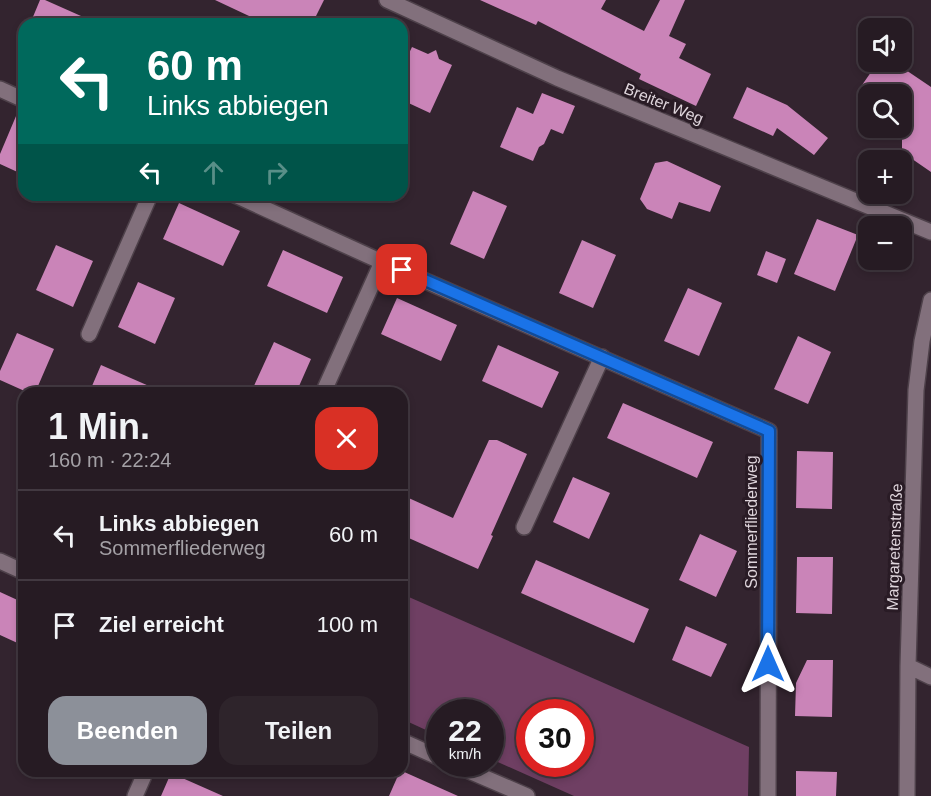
<!DOCTYPE html>
<html lang="de">
<head>
<meta charset="utf-8">
<style>
  body { margin:0; font-family:Helvetica,sans-serif; background:#2e242b; color:#f1f3f6; height:100vh; display:flex; flex-direction:column; font-size:22px; white-space:nowrap }
  * { box-sizing:border-box; margin:0 }
  p { font-size:20px; color:#a4a1a6 }
  .icon { flex:none; width:33px; height:33px; fill:none; stroke:currentColor; stroke-width:2; stroke-linecap:round; stroke-linejoin:round }
  .map { position:relative; flex:1; overflow:hidden }
  .panel { position:absolute; left:18px; top:387px; width:390px; height:390px; display:flex; flex-direction:column; background:#261b23; border-radius:18px; box-shadow:0 3px 9px #0003,0 0 0 2px #423941 }
  .panel>* { flex:none }
  .top-card { position:absolute; left:18px; top:18px; width:390px; height:183px; border-radius:18px; box-shadow:0 3px 9px #0003,0 0 0 2px #423941; background:#00695c; color:#fff; overflow:hidden }
  .buttons { position:absolute; left:858px; top:18px; display:grid; gap:12px }
  .buttons a { display:grid; place-items:center; width:54px; height:54px; border-radius:12px; background:#261b23; box-shadow:0 3px 9px #0003,0 0 0 2px #423941; font-size:30px }
  .speed { position:absolute; left:426px; top:699px; display:flex; gap:12px; font-size:30px; font-weight:700; text-align:center }
  .speed>* { display:grid; place-content:center; width:78px; height:78px; border-radius:50%; background:#261b23; box-shadow:0 3px 9px #0003,0 0 0 2px #423941; line-height:1 }
  .speed small { font-size:15px; font-weight:400 }
  .speed .limit { border:9px solid #d22; background:#fff; color:#111 }
  .pin { position:absolute; display:grid; place-items:center; width:51px; height:51px; color:#fff; margin:-26px; border-radius:12px; box-shadow:0 3px 9px #0006 }
  .me { position:absolute; width:66px; margin:-33px; rotate:0deg; stroke-linejoin:round; filter:drop-shadow(0 0 4px #0008) }
  .turn { display:flex; align-items:center; gap:21px; height:126px; padding:0 30px; font-size:27px }
  .turn .icon { width:78px; height:78px; stroke-width:2.5 }
  .turn b { display:block; font-size:42px; line-height:51px }
  .lanes { display:flex; align-items:center; height:57px; padding:0 30px; background:#0003; justify-content:center; gap:30px; direction:ltr }
  .lanes .off { opacity:.35 }
  .round { display:grid; place-items:center; flex:none; width:63px; height:63px; border-radius:18px; background:#2e242b }
  .overview { display:flex; align-items:center; justify-content:space-between; height:102px; padding:0 30px }
  h1 { font-size:36px; font-weight:600; line-height:45px }
  .cta { display:flex; gap:12px; margin-top:auto; padding:12px 30px }
  .cta a { flex:1; height:69px; border-radius:18px; background:#8c9099; color:#fff; font-size:24px; font-weight:600; line-height:69px; text-align:center }
  .cta a+a { background:#2e242b; color:#f1f3f6 }
  ul { padding:0; list-style:none }
  li { display:flex; align-items:center; gap:18px; height:90px; padding:0 30px; border-top:2px solid #423941 }
  li div { flex:1 }
  li b { display:block; font-size:22px }
  li em { font-style:normal }
  .map>svg:first-child { display:block }
  .green { fill:#6f3f63; fill-rule:evenodd }
  .building { fill:#ca84b8 }
  .lines { fill:none; stroke-linecap:round; stroke-linejoin:round }
  .minor-casing { stroke:#4e414a; stroke-width:18 }
  .minor { stroke:#82707c; stroke-width:15 }
  .route-casing { stroke:#114b97; stroke-width:15 }
  .route { stroke:#1a73e8; stroke-width:10 }
  .labels { text-anchor:middle; stroke-width:6; stroke-linejoin:round; paint-order:stroke }
  .street-label { font-size:16px; fill:#dfd5dc; stroke:#291b25 }
</style>
</head>
<body>
<div class="map">
<svg width="931" height="796" viewBox="0 0 931 796">
  <rect width="100%" height="100%" fill="#33242f"/>
  <!-- green -->
  <path class="green" d="M402 594 749 747 748 796H574L491 759 490 712H440L439 736 402 719ZM580 712V764H530V712Z"/>
  <!-- building -->
  <path class="building" d="M40 0H45L99 24H30Z
    M215 0H324L312 24H266Z
    M480 0H606L601 9 644 31 660 0H685L669 36 686 44 679 58 711 74 696 106 639 79 641 74 538 21 536 25Z
    M412 47 428 54 436 50 439 59 452 65 430 113 402 100V68Z
    M878 62H894L931 87V172L902 152V128H910L902 122V94H870L860 88Z
    M747 87 787 105 828 138 814 155 777 128 773 136 733 118Z
    M542 93 575 106 563 134 551 129 544 144 539 147 533 161 500 147 517 107 533 114Z
    M19 109 24 110V175L0 164V154Z
    M667 161 721 186 710 212 679 202 672 219 647 209 640 199 655 163Z
    M473 191 507 206 484 259 450 244Z
    M179 203 240 231 223 266 163 239Z
    M817 219 858 235 835 291 794 274Z
    M582 240 616 255 593 308 559 293Z
    M56 245 93 261 73 307 36 290Z
    M283 250 343 277 327 313 267 286Z
    M766 251 786 259 777 283 757 275Z
    M138 282 175 298 155 344 118 327Z
    M688 288 722 303 699 356 664 341Z
    M397 298 457 325 441 361 381 334Z
    M17 333 54 349 35 393H29L0 380V371Z
    M798 336 831 352 808 404 774 389Z
    M274 342 311 359 296 393H264L253 388Z
    M498 345 559 372 542 408 482 381Z
    M101 365 165 393H89Z
    M623 403 713 442 697 478 607 438Z
    M489 440H497L527 454 491 535 493 536 478 569 402 535V495L453 518Z
    M797 451 833 452 832 509 796 508Z
    M573 477 610 493 589 539 553 522Z
    M700 534 737 551 716 597 679 580Z
    M797 557H833L832 614 796 613Z
    M536 560 649 609 634 643 521 593Z
    M0 592 24 603V646L0 635Z
    M686 626 727 644 711 677 672 660Z
    M807 660H833L832 717 795 716 796 683Z
    M400 771H402L458 796H389Z
    M796 771 837 772 836 796H796Z
    M171 773 223 796H161Z"/>
  <g class="lines">
    <defs>
      <path id="minor" d="M387 0 557 78 931 232
        M0 89 24 100
        M235 195 382 262 769 431 768 796
        M89 334 150 195
        M323 393 382 262
        M524 527 602 357
        M0 561 24 572
        M908 666 931 677
        M402 741 440 758
        M453 764 527 796
        M135 796 146 771
        M907 796 908 666 916 390 922 341 931 300"/>
    </defs>
    <!-- minor casing -->
    <use href="#minor" class="minor-casing"/>
    <!-- minor -->
    <use href="#minor" class="minor"/>
  </g>
  <g class="lines">
    <defs>
      <path id="route" d="M402 270 769 431 768 664"/>
    </defs>
    <!-- route casing -->
    <use href="#route" class="route-casing"/>
    <!-- route -->
    <use href="#route" class="route"/>
  </g>
  <g class="labels">
    <!-- street labels -->
    <g class="street-label">
      <text transform="translate(664 103) rotate(22)" y="6">Breiter Weg</text>
      <text transform="translate(751 522) rotate(-90)" y="6">Sommerfliederweg</text>
      <text transform="translate(894 547) rotate(-88)" y="6">Margaretenstraße</text>
    </g>
  </g>
</svg>
<div class="buttons">
<a><svg class="icon" aria-label="sound" viewBox="0 0 24 24"><path d="M4 9h4l5-4v14l-5-4H4zM17 9q2 3 0 6"/></svg></a>
<a><svg class="icon" aria-label="search" viewBox="0 0 24 24"><circle cx="10" cy="10" r="6"/><path d="M15 15l6 6"/></svg></a>
<a>+</a>
<a>−</a>
</div>
<div class="speed"><div>22<small>km/h</small></div><div class="limit">30</div></div>
<div class="pin" style="left:402px;top:270px;background:#d93025"><svg class="icon" aria-label="arrive" viewBox="0 0 24 24"><path d="M6 21V4h12l-3 4 3 4H6"/></svg></div>
<svg class="me" style="left:768px;top:664px" viewBox="-20 -20 40 40"><path d="M0-17L14 15 0 8-14 15z" fill="#1a73e8" stroke="#fff" stroke-width="4"/></svg>
<div class="top-card">
<div class="turn"><svg class="icon" aria-label="left" viewBox="0 0 24 24"><path d="M17 20v-9H6M10 6l-5 5 5 5"/></svg><div><b>60 m</b>Links abbiegen</div></div>
<div class="lanes"><svg class="icon" aria-label="left" viewBox="0 0 24 24"><path d="M17 20v-9H6M10 6l-5 5 5 5"/></svg><svg class="icon off" aria-label="ahead" viewBox="0 0 24 24"><path d="M12 20V5M6 11l6-6 6 6"/></svg><svg class="icon off" aria-label="right" viewBox="0 0 24 24"><path d="M7 20v-9h11M14 6l5 5-5 5"/></svg></div>
</div>
<section class="panel">
<div class="overview"><div><h1>1 Min.</h1><p>160 m · 22:24</p></div><a class="round" style="background:#d93025;color:#fff"><svg class="icon" aria-label="close" viewBox="0 0 24 24"><path d="M6 6l12 12M18 6L6 18"/></svg></a></div>
<ul>
<li><svg class="icon" aria-label="left" viewBox="0 0 24 24"><path d="M17 20v-9H6M10 6l-5 5 5 5"/></svg><div><b>Links abbiegen</b><p>Sommerfliederweg</p></div><em>60 m</em></li>
<li><svg class="icon" aria-label="arrive" viewBox="0 0 24 24"><path d="M6 21V4h12l-3 4 3 4H6"/></svg><div><b>Ziel erreicht</b></div><em>100 m</em></li>
</ul>
<div class="cta"><a>Beenden</a><a>Teilen</a></div>
</section>
</div>
</body>
</html>
